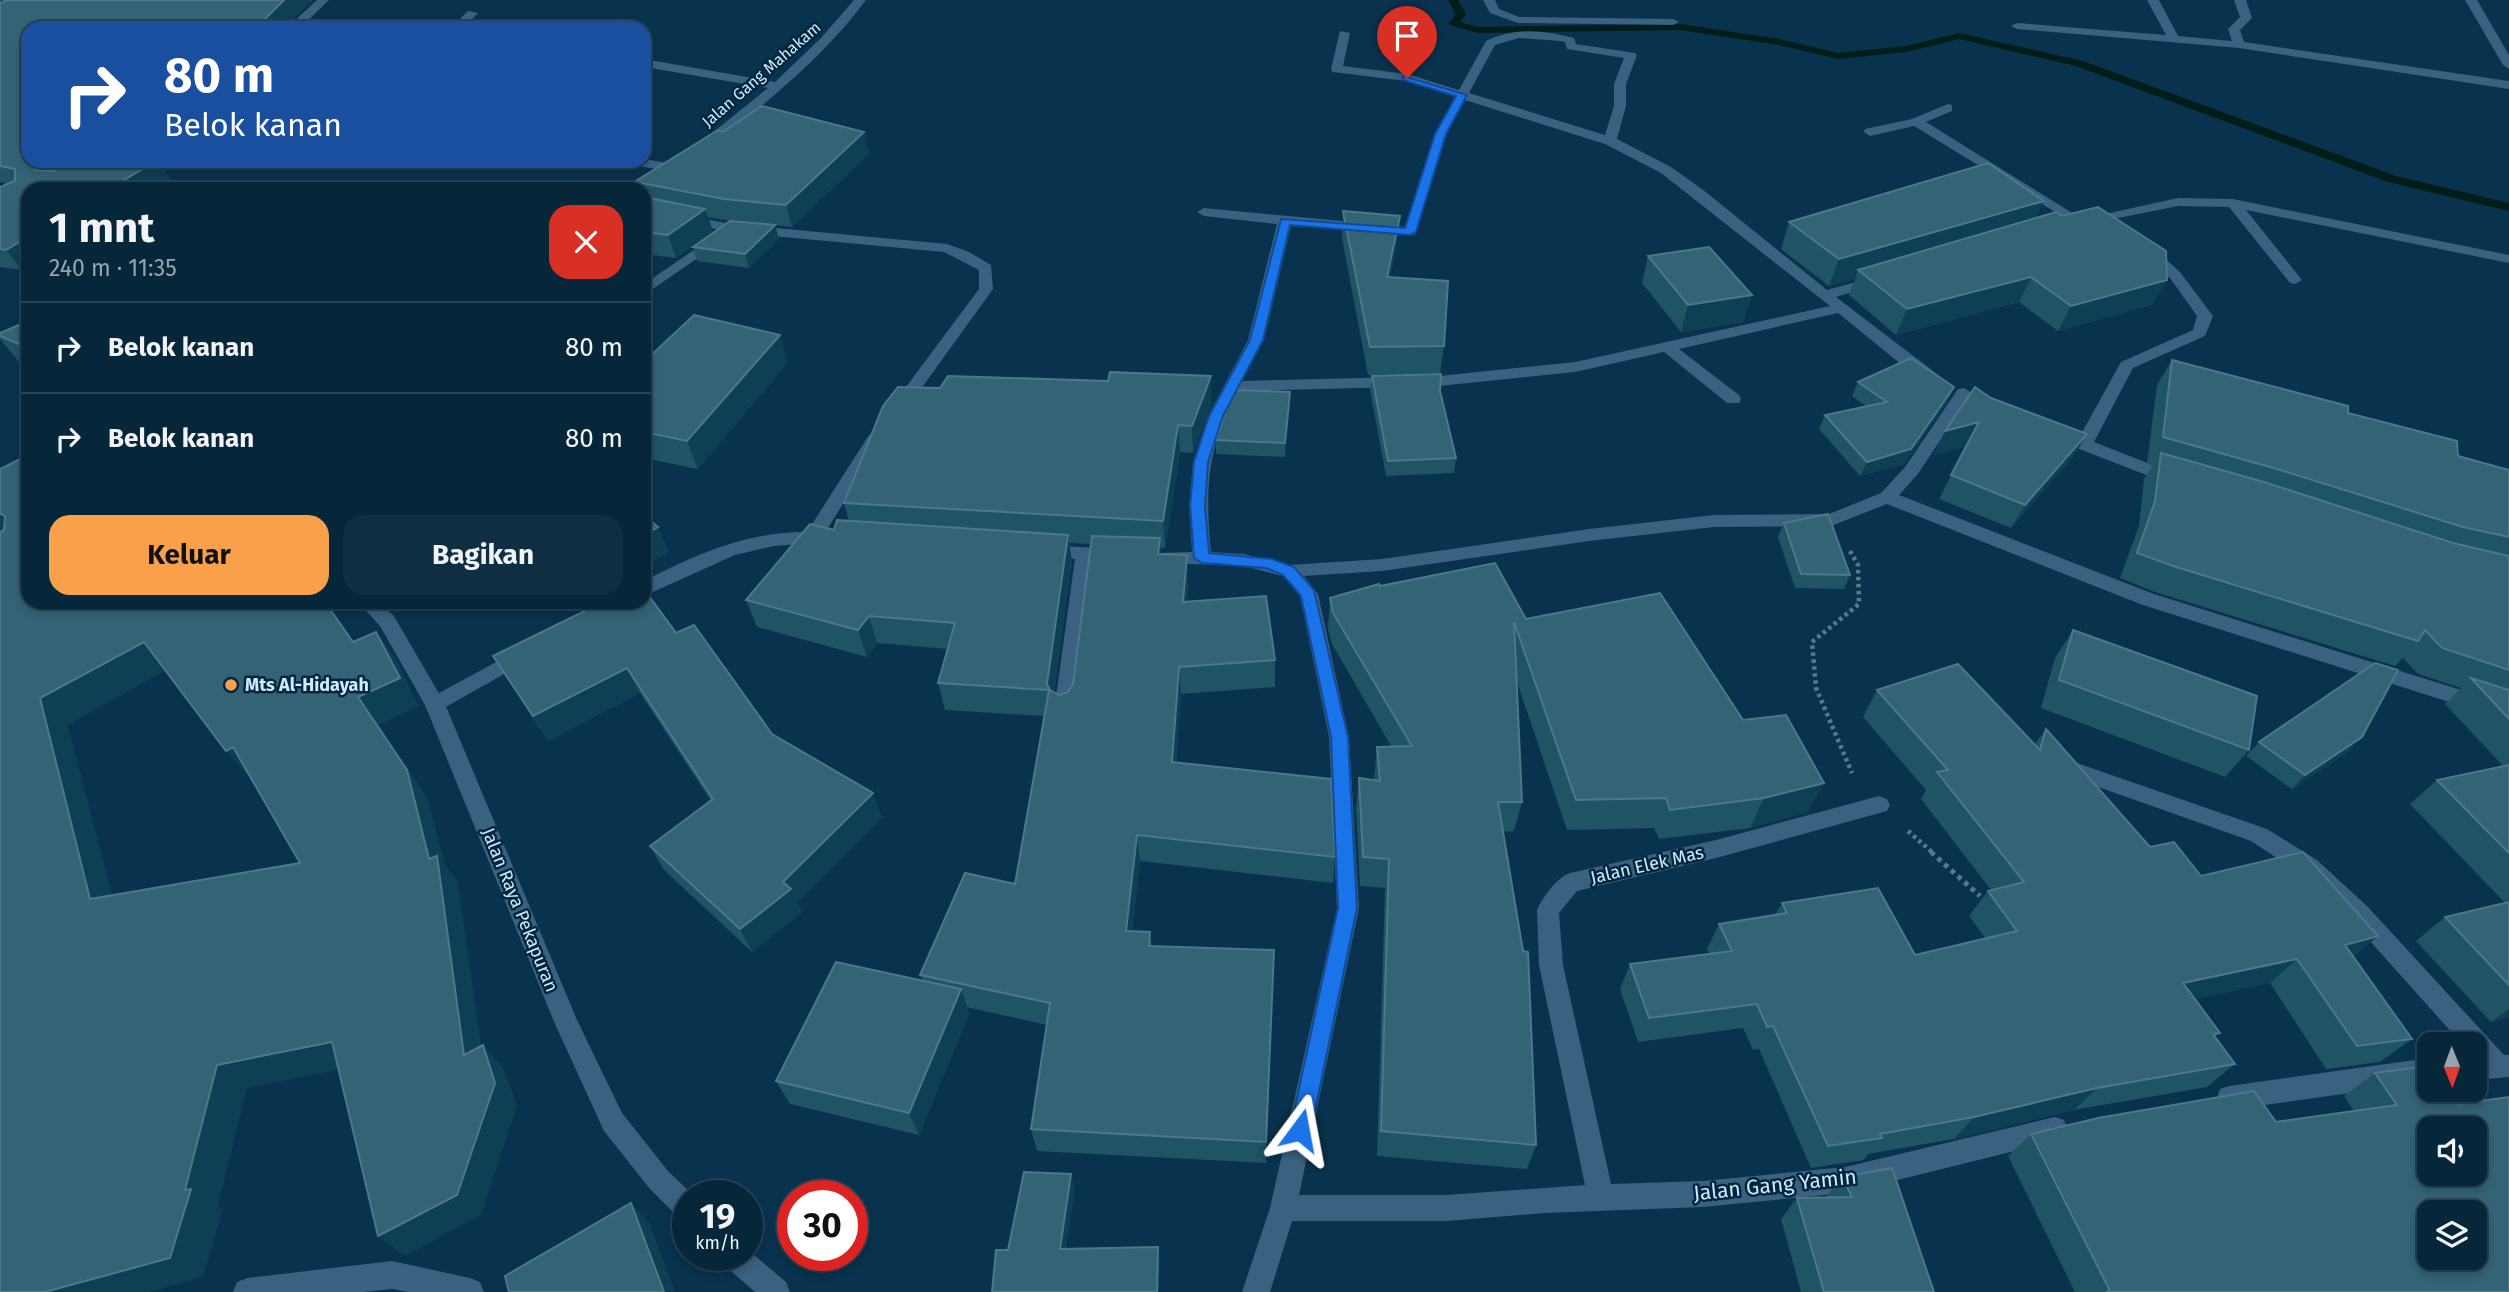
<!DOCTYPE html>
<html lang="id">
<head>
<meta charset="utf-8">
<style>
  body { margin:0; font-family:"Fira Sans",sans-serif; background:#0f2e42; color:#f1f3f6; height:100vh; display:flex; flex-direction:column; font-size:26px; white-space:nowrap }
  * { box-sizing:border-box; margin:0 }
  p { font-size:23px; color:#98a5af }
  .icon { flex:none; width:38px; height:38px; fill:none; stroke:currentColor; stroke-width:2; stroke-linecap:round; stroke-linejoin:round }
  .map { position:relative; flex:1; overflow:hidden }
  .details { position:absolute; left:21px; top:182px; width:630px; height:427px; display:flex; flex-direction:column; background:#06263a; border-radius:21px; box-shadow:0 4px 10px #0003,0 0 0 2px #274354 }
  .details>* { flex:none }
  .top-card { position:absolute; left:21px; top:21px; width:630px; height:147px; border-radius:21px; box-shadow:0 4px 10px #0003,0 0 0 2px #274354; background:#1a4fa0; color:#fff; overflow:hidden }
  .needle { width:46px; rotate:179deg }
  .tools { position:absolute; left:2417px; top:1032px; display:grid; gap:14px }
  .tools a { display:grid; place-items:center; width:70px; height:70px; border-radius:14px; background:#06263a; box-shadow:0 4px 10px #0003,0 0 0 2px #274354; font-size:35px }
  .speed { position:absolute; left:672px; top:1180px; display:flex; gap:14px; font-size:35px; font-weight:700; text-align:center }
  .speed>* { display:grid; place-content:center; width:91px; height:91px; border-radius:50%; background:#06263a; box-shadow:0 4px 10px #0003,0 0 0 2px #274354; line-height:1 }
  .speed small { font-size:18px; font-weight:400 }
  .speed .limit { border:10px solid #d22; background:#fff; color:#111 }
  .pin { position:absolute; display:grid; place-items:center; width:60px; height:60px; color:#fff; margin:-72px -30px; border-radius:50% 50% 50% 0; rotate:-45deg; box-shadow:0 0 7px #0007 }
  .pin .icon { rotate:45deg }
  .me { position:absolute; width:77px; margin:-38px; rotate:13deg; stroke-linejoin:round; filter:drop-shadow(0 0 5px #0008) }
  .turn { display:flex; align-items:center; gap:24px; height:147px; padding:0 28px; font-size:32px }
  .turn .icon { width:91px; height:91px; stroke-width:2.5 }
  .turn b { display:block; font-size:49px; line-height:60px }
  .round { display:grid; place-items:center; flex:none; width:74px; height:74px; border-radius:21px; background:#0f2e42 }
  .head { display:flex; align-items:center; justify-content:space-between; height:119px; padding:0 28px }
  h1 { font-size:42px; font-weight:700; line-height:52px }
  .primary-button { display:flex; gap:14px; margin-top:auto; padding:14px 28px }
  .primary-button a { flex:1; height:80px; border-radius:21px; background:#f8a14a; color:#111; font-size:28px; font-weight:700; line-height:80px; text-align:center }
  .primary-button a+a { background:#0f2e42; color:#f1f3f6 }
  ul { padding:0; list-style:none }
  li { display:flex; align-items:center; gap:21px; height:91px; padding:0 28px; border-top:2px solid #274354 }
  li div { flex:1 }
  li b { display:block; font-size:26px }
  li em { font-style:normal }
  .map>svg:first-child { display:block }
  .lines { fill:none; stroke-linecap:round; stroke-linejoin:round }
  .stream { fill:#001d19; fill-rule:evenodd }
  .path-far1 { stroke:#567990; stroke-width:4.5; stroke-dasharray:3.5 3.5; stroke-linecap:butt }
  .path { stroke:#567990; stroke-width:5; stroke-dasharray:4.5 4.5; stroke-linecap:butt }
  .minor { fill:#3a617f; fill-rule:evenodd }
  .secondary { fill:#3a617f; fill-rule:evenodd }
  .wall { fill:#205364; fill-rule:evenodd }
  .shaded-wall { fill:#0e3f54 }
  .building { fill:#336374; stroke:#4c7889; stroke-width:2; fill-rule:evenodd }
  .route { fill:#1a73e8; stroke:#114b97; stroke-width:2 }
  .poi-dot { fill:#f8a14a; stroke:#002742; stroke-width:2.5 }
  .labels { text-anchor:middle; stroke-width:5; stroke-linejoin:round; paint-order:stroke }
  .far-street-label { font-size:16px; fill:#d3e9fa; stroke:#002742 }
  .poi-label { font-size:18px; font-weight:bold; fill:#d3e9fa; stroke:#002742; text-anchor:start }
  .street-label { font-size:18px; fill:#d3e9fa; stroke:#002742 }
  .near-street-label { font-size:21px; fill:#d3e9fa; stroke:#002742 }
</style>
</head>
<body>
<div class="map">
<svg width="2509" height="1292" viewBox="0 0 2509 1292">
  <rect width="100%" height="100%" fill="#08324d"/>
  <g class="lines">
    <!-- stream -->
    <path class="stream" d="M1448 0H1458L1466 14 1460 22 1479 27 1680 24 1779 39 1838 53 1906 46 1959 33 2083 61 2396 176 2509 203V211L2388 182 2076 66 1959 39 1906 52 1838 59 1779 45 1680 30 1478 33 1450 25 1449 23 1456 14Z"/>
    <!-- path-far1 -->
    <path class="path-far1" d="M1850 551 1858 565 1859 604 1812 642 1816 688 1852 773
      M1908 831 1933 853"/>
    <!-- path -->
    <path class="path" d="M1931 852 1980 896"/>
    <!-- minor -->
    <path class="minor" d="M317 0H329L300 28H287Z
      M854 0H866C822 59 764 105 707 149L702 150 696 146 768 88 644 67V59L775 82 821 38Z
      M1483 0H1495L1499 9 1519 17 1673 19 1679 22 1673 25 1518 23 1490 13Z
      M2147 0H2159L2178 36 2232 41 2228 29 2240 17 2234 0H2246L2252 18 2240 30 2244 42 2509 81V89L2239 48 2017 29 2011 26 2017 23 2166 35Z
      M2465 0H2477L2509 55V69L2503 65Z
      M468 11 478 13 463 28H451Z
      M1340 31 1350 33 1343 66 1407 74 1459 90 1486 41C1515 27 1544 30 1574 38L1576 44 1635 53 1637 55 1626 84V106L1617 139 1671 167 1702 189 1827 290 1874 277 1879 278 1881 281 1879 284 1836 297 1937 374 1929 379 1902 365 1838 313 1679 349 1739 395 1741 399 1739 403H1727L1664 352 1575 372 1439 386 1237 391C1207 449 1205 488 1211 552L1244 554 1289 565 1382 559 1589 529 1714 515 1829 514 1881 493 1905 467 1958 389 1964 388 1972 393 1917 475 1899 495 2154 594 2509 705V721L2140 604 1887 504 1831 526 1714 527 1589 541 1382 571 1304 576 1318 594 1349 737 1359 908 1299 1195H1446L1585 1185 1539 965 1537 910C1543 897 1556 878 1570 873L1716 840 1879 796 1887 799 1890 805 1887 811 1716 858 1577 891 1559 913 1563 965 1611 1184 1703 1181 1845 1167 2055 1117 2064 1120 2068 1129 2064 1138 2055 1141 1845 1193 1703 1207 1545 1213 1446 1221H1292L1270 1292H1242L1270 1208 1337 908 1329 737 1300 596 1283 576 1244 566 1163 563 1157 561 1154 557 1157 553 1192 552 1189 506 1193 462 1208 416 1248 340 1277 224 1204 216 1197 212 1204 208 1405 227 1435 134 1455 97 1406 81 1333 72 1331 69ZM1519 38 1560 41 1565 42 1567 49 1624 58 1614 84V106L1605 135 1469 93 1495 45ZM1465 100 1605 144 1661 173 1830 306 1575 362 1439 376 1242 381 1264 340 1291 226 1415 235 1447 134Z
      M1948 104 1952 105V111L1926 122 2082 219 2178 198 2233 199 2509 255V263L2246 210 2302 280 2295 284 2290 283 2229 207 2178 206 2078 226 1914 126 1870 136 1864 132 1865 129 1912 119Z
      M644 159 673 164 675 167 668 171 633 165 626 161Z
      M644 207 731 224 947 244 969 252 991 265 993 289 905 411 899 412 891 407 979 289V270L944 252 731 232 644 215Z
      M716 235 721 236V242L644 295V284Z
      M2147 246 2152 247 2180 272 2213 316 2205 336 2133 368 2094 442 2178 475 2181 479 2172 485 2051 438 2049 434 2057 429 2080 436 2121 362 2193 330 2197 316 2170 278 2142 253 2140 250Z
      M875 434 883 439 825 533 831 538 828 542 774 546 735 555 644 596V581C694 555 749 531 807 532L869 435Z
      M1044 545 1115 549 1121 551 1124 555 1121 559 1093 560 1074 711 1071 716 1064 719 1057 716 1054 711 1075 559 1038 555 1035 551 1038 547Z
      M522 648 529 650 532 655 529 660 442 709 435 712 428 709 425 704 428 699Z
      M2074 762 2267 829 2317 860 2368 907 2504 1055H2509V1077L2474 1080V1045H2463L2352 921 2301 874 2251 841 2067 776 2064 770 2067 764Z
      M2429 1058V1082L2229 1110 2220 1107 2217 1098 2220 1089 2229 1086Z
      M392 1261 470 1278 480 1282 484 1292H408L392 1289 363 1292H233L237 1282 247 1278Z"/>
    <!-- secondary -->
    <path class="secondary" d="M358 602H379L394 616 445 704 577 1020 622 1113 668 1171 693 1195H688V1222L679 1218 650 1189 604 1131 555 1024 425 705 380 626Z
      M747 1249 786 1282 790 1292H755L724 1265 721 1255H747Z"/>
  </g>
  <!-- wall -->
  <path class="wall" d="M0 0H312L284 28H28V161L165 171 171 180 28 189V267L22 270 0 267V187L7 184 0 182Z
    M723 132H864L869 154 792 227 775 225 779 239 749 268 697 261 693 247 730 221 708 217 713 231 676 258 644 254V189H623Z
    M1343 211 1397 243 1390 277 1444 346 1440 373 1368 375 1342 238Z
    M2036 218 2167 280 2152 305 2058 331 2019 302 1896 335 1849 295 1855 279 1829 286 1781 249 1789 222Z
    M1648 256 1752 295 1743 322 1681 332 1642 283Z
    M28 321V366L19 362 0 339V333Z
    M2172 360 2348 413 2458 456 2509 470V1017L2491 1022 2416 941 2445 917 2505 903 2410 804 2437 780 2503 766 2445 704 2461 688 2418 674 2403 658 2395 666 2155 592 2120 578 2139 526 2144 479 2153 465 2147 463 2157 385Z
    M644 362H788L698 469 644 458Z
    M1372 376 1440 391 1456 458 1454 473 1386 476 1370 390Z
    M1858 382 1954 387 1948 401 1904 464 1860 476 1819 429 1825 415 1866 406 1852 396Z
    M1290 392 1285 457 1216 454V440Z
    M1991 398 2087 434 2073 457 2011 528 1939 499 1966 446 1934 455 1945 431Z
    M1212 403 1193 453 1180 452 1165 548H1161V554L1187 555 1188 582 1187 601 1275 660V687L1181 694 1176 763 1335 857 1333 883 1140 861 1132 931 1150 932 1152 946 1273 975 1266 1163 1037 1151 1031 1129 1047 1025 966 1007 969 1014 919 1135 790 1104 776 1081 923 981 920 975 1015 884 1045 716 945 710 938 683 948 649 877 643 867 657 757 627 746 600 834 530 849 521 844 503ZM1069 543 1091 544 1073 684 1068 692 1059 695 1054 692 1072 562Z
    M1784 523 1850 575 1844 589 1795 588 1778 537Z
    M1380 586 1526 619 1743 720 1808 812 1750 828 1659 839 1654 828 1567 830 1516 679 1522 802 1514 831 1503 832 1536 1145 1527 1169 1377 1156 1385 888 1360 886 1356 808 1359 778 1374 780 1377 747 1391 746 1332 644 1328 629 1330 598Z
    M579 602H644L676 633 772 734 882 817 797 902 802 912 752 952 664 870 650 846 711 801 640 693 548 741 493 656 594 607 593 606 587 609Z
    M2073 630 2249 750 2225 777 2041 708 2055 658Z
    M1877 690 2035 744 2046 729 2150 847 2201 876 2353 957 2412 1039 2380 1062 2326 1069 2270 983 2195 999 2220 1033 2215 1037 2235 1064 2207 1087 2074 1110 1954 1139 1868 1154 1864 1160 1811 1168 1759 1049 1753 1050 1743 1028 1638 1042 1620 989 1630 964 1710 954 1707 949 1719 924 1775 915 1782 903 1915 955 1985 938 1969 916 1988 891 1991 890 1921 799 1926 790 1863 717Z
    M2362 737 2349 751 2292 789 2246 756 2259 742Z
    M2375 1073 2458 1104 2509 1292H2075L2008 1156 2031 1134 2276 1122 2354 1111 2344 1096Z
    M1842 1177 1934 1292H1801L1781 1219 1797 1198H1825Z"/>
  <!-- shaded-wall -->
  <path class="shaded-wall" d="M284 0H312L284 28H256Z
    M864 132 869 154 792 227 786 205Z
    M44 161H90L50 187 35 170V167Z
    M145 161H182L165 171 171 180 156 189H109Z
    M636 182 639 189H634L633 185Z
    M2044 201 2031 227 1858 270 1855 279 1829 286 1839 259Z
    M705 209 713 231 676 258 668 235Z
    M1400 216 1397 243 1384 304 1387 277Z
    M775 225 779 239 749 268 745 254Z
    M28 237V267L22 270 6 250Z
    M2031 277 2019 302 1896 335 1907 309Z
    M2167 280 2152 305 2058 331 2071 306Z
    M1752 295 1743 322 1681 332 1688 305Z
    M780 335 788 362 698 469 687 441Z
    M1211 376 1212 403 1193 453 1192 426Z
    M1954 387 1948 401 1904 464 1860 476 1867 462Z
    M1290 392V406L1285 457V443Z
    M1979 422 1967 446 1934 455 1945 431Z
    M1178 425 1180 452 1165 548 1163 521Z
    M2087 434 2073 457 2011 528 2025 505Z
    M0 514H1L27 542 0 553Z
    M658 527 669 552 644 567V535Z
    M1068 535 1072 562 1052 706 1049 690 1047 684Z
    M1160 538 1162 566 1158 554Z
    M1187 555 1188 582 1185 629 1183 602Z
    M223 602H227L251 638 229 610Z
    M583 602H591L593 606 587 609Z
    M869 616 877 643 867 657 858 630Z
    M376 632 396 659 419 706 379 725 427 797 445 865 458 882 486 1078 464 1055 429 859 358 697Z
    M144 642 168 669 68 725 120 925 90 899 40 698Z
    M1179 667 1181 694 1174 789 1172 762Z
    M627 668 640 693 548 741 533 716Z
    M2362 737 2349 751 2292 789 2305 775Z
    M233 747 258 774 250 778 226 751Z
    M1824 783 1808 812 1750 828 1764 798Z
    M873 793 882 817 797 902 802 912 752 952 740 929 783 882Z
    M1137 835 1140 861 1129 955 1126 931Z
    M2378 936 2349 961 2345 945Z
    M2297 959 2270 983 2158 1008 2183 983Z
    M961 989 969 1014 919 1135 909 1113Z
    M2509 1009V1017L2491 1022Z
    M332 1042 358 1066 247 1088 218 1206 223 1209 203 1277 150 1292H45L185 1190 217 1065Z
    M483 1045 504 1069 517 1106 481 1215 405 1256 378 1236Z
    M2097 1088 2074 1110 1954 1139 1974 1117Z
    M1071 1174 1075 1189 1064 1263 1060 1249Z
    M631 1203 650 1224 675 1292H664Z
    M1158 1247 1160 1261 1159 1292H1157Z"/>
  <!-- building -->
  <path class="building" d="M7 0H284L256 28H28V161H44L35 167V170L54 171 70 161H156L109 189H28V237L6 250 0 249V187L15 181V169L0 166V4Z
    M762 106 864 132 786 205 724 199 636 182 633 185 634 189H623L718 130 723 132Z
    M1988 163 2044 201 1839 259 1789 222Z
    M644 197 705 209 668 235 644 232Z
    M2098 207 2166 251 2167 280 2071 306 2031 277 1907 309 1858 270 2056 212 2062 216Z
    M1343 211 1400 216 1387 277 1448 281 1444 346 1370 347Z
    M730 221 775 225 745 254 693 247Z
    M1709 247 1752 295 1688 305 1648 256Z
    M694 315 780 335 687 441 644 432V362Z
    M28 321V348L0 336V333Z
    M1911 358 1954 387 1911 449 1867 462 1825 415 1887 402 1858 382Z
    M2172 360 2348 406V413L2457 441 2458 456 2509 470V537L2463 527 2277 469 2163 437Z
    M1110 372 1211 376 1192 426 1178 425 1163 521 844 503 883 406 898 387 940 388 948 376 1108 381Z
    M1441 374 1440 391 1456 458 1388 461 1372 376Z
    M1975 387 1991 398 2087 434 2025 505 1951 475 1979 422 1945 431Z
    M1233 390 1290 392 1285 443 1216 440Z
    M2161 453 2264 482 2453 543 2509 556V670L2442 648 2425 630 2418 641 2173 566 2137 553 2155 501Z
    M28 455V602H223L229 610 245 602H325L353 642 376 632 400 678 358 697 407 770 429 859 437 856 464 1055 483 1045 495 1083 457 1195 378 1236 332 1042 217 1065 185 1190 191 1189 170 1258 45 1292H0V532L4 530 5 516 1 514H0V469ZM144 642 226 751 233 747 300 863 90 899 40 698Z
    M1828 514 1850 575 1801 574 1784 523Z
    M644 515 658 527 644 535Z
    M837 520 1068 535 1047 684 1050 690 1059 695 1068 692 1073 684 1092 536 1160 538 1158 554 1187 555 1183 602 1266 596 1275 660 1179 667 1172 762 1331 779 1335 857 1137 835 1126 931 1150 932 1149 946 1274 950 1266 1142 1031 1129 1050 1003 920 975 965 873 1015 884 1049 690 938 683 955 623 869 616 858 630 746 600 810 524 834 530Z
    M1495 563 1526 619 1660 593 1743 720 1786 715 1824 783 1764 798 1670 810 1666 798 1576 800 1514 622 1522 802H1498L1523 951 1528 952 1536 1145 1381 1131 1389 859 1363 857 1359 778 1380 781 1377 747 1412 746 1333 613 1330 598 1379 584 1380 586Z
    M644 589 676 633 694 625 772 734 873 793 783 882 791 889 740 929 650 846 713 799 627 668 533 716 493 656 597 605 593 602H644Z
    M2073 630 2257 696 2249 750 2059 680Z
    M2375 663 2398 670 2362 737 2305 775 2259 742Z
    M1958 664 2040 750 2046 729 2150 847 2174 842 2201 876 2303 852 2378 936 2345 945 2412 1039 2357 1046 2297 959 2183 983 2220 1033 2213 1034 2235 1064 2097 1088 1974 1117 1880 1134 1882 1138 1828 1146 1773 1026 1767 1027 1757 1004 1649 1018 1630 964 1732 951 1719 924 1787 913 1782 903 1878 888 1915 955 2017 931 1988 891 2024 882 1937 772 1948 770 1877 690Z
    M2471 678 2509 690V719Z
    M2509 765V853L2437 780Z
    M2509 902V985L2445 917Z
    M836 962 961 989 909 1113 776 1081Z
    M2429 1066V1090H2448L2458 1104 2509 1097V1292H2106L2110 1291 2031 1134 2098 1118 2254 1091 2276 1122 2397 1105 2375 1073ZM2429 1129H2474V1174H2429ZM2429 1213H2474V1258H2429Z
    M1892 1168 1934 1292H1824L1797 1198 1852 1197 1842 1177Z
    M1024 1172 1071 1174 1060 1249 1158 1247 1157 1292H992L996 1250H1008Z
    M631 1203 664 1292H509L505 1276Z"/>
  <!-- route -->
  <path class="route" d="M1403 76 1467 95 1446 134 1416 232 1410 235 1290 225 1263 340 1223 416 1208 462 1205 506 1209 553 1272 559 1294 567 1314 590 1348 737 1357 908 1311 1130 1308 1137 1300 1140 1293 1137 1290 1130 1338 908 1331 737 1301 596 1283 575 1266 568 1202 563 1194 558 1190 506 1194 462 1209 416 1250 340 1281 219 1405 228 1435 134 1456 96 1403 80Z"/>
  <!-- markers -->
  <circle class="poi-dot" cx="231" cy="685" r="7"/>
  <g class="labels">
    <!-- far-street labels -->
    <g class="far-street-label">
      <text transform="translate(761 74) rotate(-41)" y="6">Jalan Gang Mahakam</text>
    </g>
    <!-- poi labels -->
    <g class="poi-label">
      <text x="245" y="691">Mts Al-Hidayah</text>
    </g>
    <!-- street labels -->
    <g class="street-label">
      <text transform="translate(1647 865) rotate(-13)" y="6">Jalan Elek Mas</text>
      <text transform="translate(520 910) rotate(68)" y="6">Jalan Raya Pekapuran</text>
    </g>
    <!-- near-street labels -->
    <g class="near-street-label">
      <text transform="translate(1775 1185) rotate(-6)" y="7">Jalan Gang Yamin</text>
    </g>
  </g>
</svg>
<div class="tools">
<a><svg class="needle" viewBox="-14 -14 28 28"><path d="M0-13l5 13h-10z" fill="#e53935"/><path d="M0 13l5-13h-10z" fill="#98a5af"/></svg></a>
<a><svg class="icon" aria-label="sound" viewBox="0 0 24 24"><path d="M4 9h4l5-4v14l-5-4H4zM17 9q2 3 0 6"/></svg></a>
<a><svg class="icon" aria-label="layers" viewBox="0 0 24 24"><path d="M12 4l9 5-9 5-9-5zM3 14l9 5 9-5"/></svg></a>
</div>
<div class="speed"><div>19<small>km/h</small></div><div class="limit">30</div></div>
<div class="pin" style="left:1407px;top:78px;background:#d93025"><svg class="icon" aria-label="arrive" viewBox="0 0 24 24"><path d="M6 21V4h12l-3 4 3 4H6"/></svg></div>
<svg class="me" style="left:1300px;top:1130px" viewBox="-20 -20 40 40"><path d="M0-17L14 15 0 8-14 15z" fill="#1a73e8" stroke="#fff" stroke-width="4"/></svg>
<div class="top-card">
<div class="turn"><svg class="icon" aria-label="right" viewBox="0 0 24 24"><path d="M7 20v-9h11M14 6l5 5-5 5"/></svg><div><b>80 m</b>Belok kanan</div></div>
</div>
<section class="details">
<div class="head"><div><h1>1 mnt</h1><p>240 m · 11:35</p></div><a class="round" style="background:#d93025;color:#fff"><svg class="icon" aria-label="close" viewBox="0 0 24 24"><path d="M6 6l12 12M18 6L6 18"/></svg></a></div>
<ul>
<li><svg class="icon" aria-label="right" viewBox="0 0 24 24"><path d="M7 20v-9h11M14 6l5 5-5 5"/></svg><div><b>Belok kanan</b></div><em>80 m</em></li>
<li><svg class="icon" aria-label="right" viewBox="0 0 24 24"><path d="M7 20v-9h11M14 6l5 5-5 5"/></svg><div><b>Belok kanan</b></div><em>80 m</em></li>
</ul>
<div class="primary-button"><a>Keluar</a><a>Bagikan</a></div>
</section>
</div>
</body>
</html>
